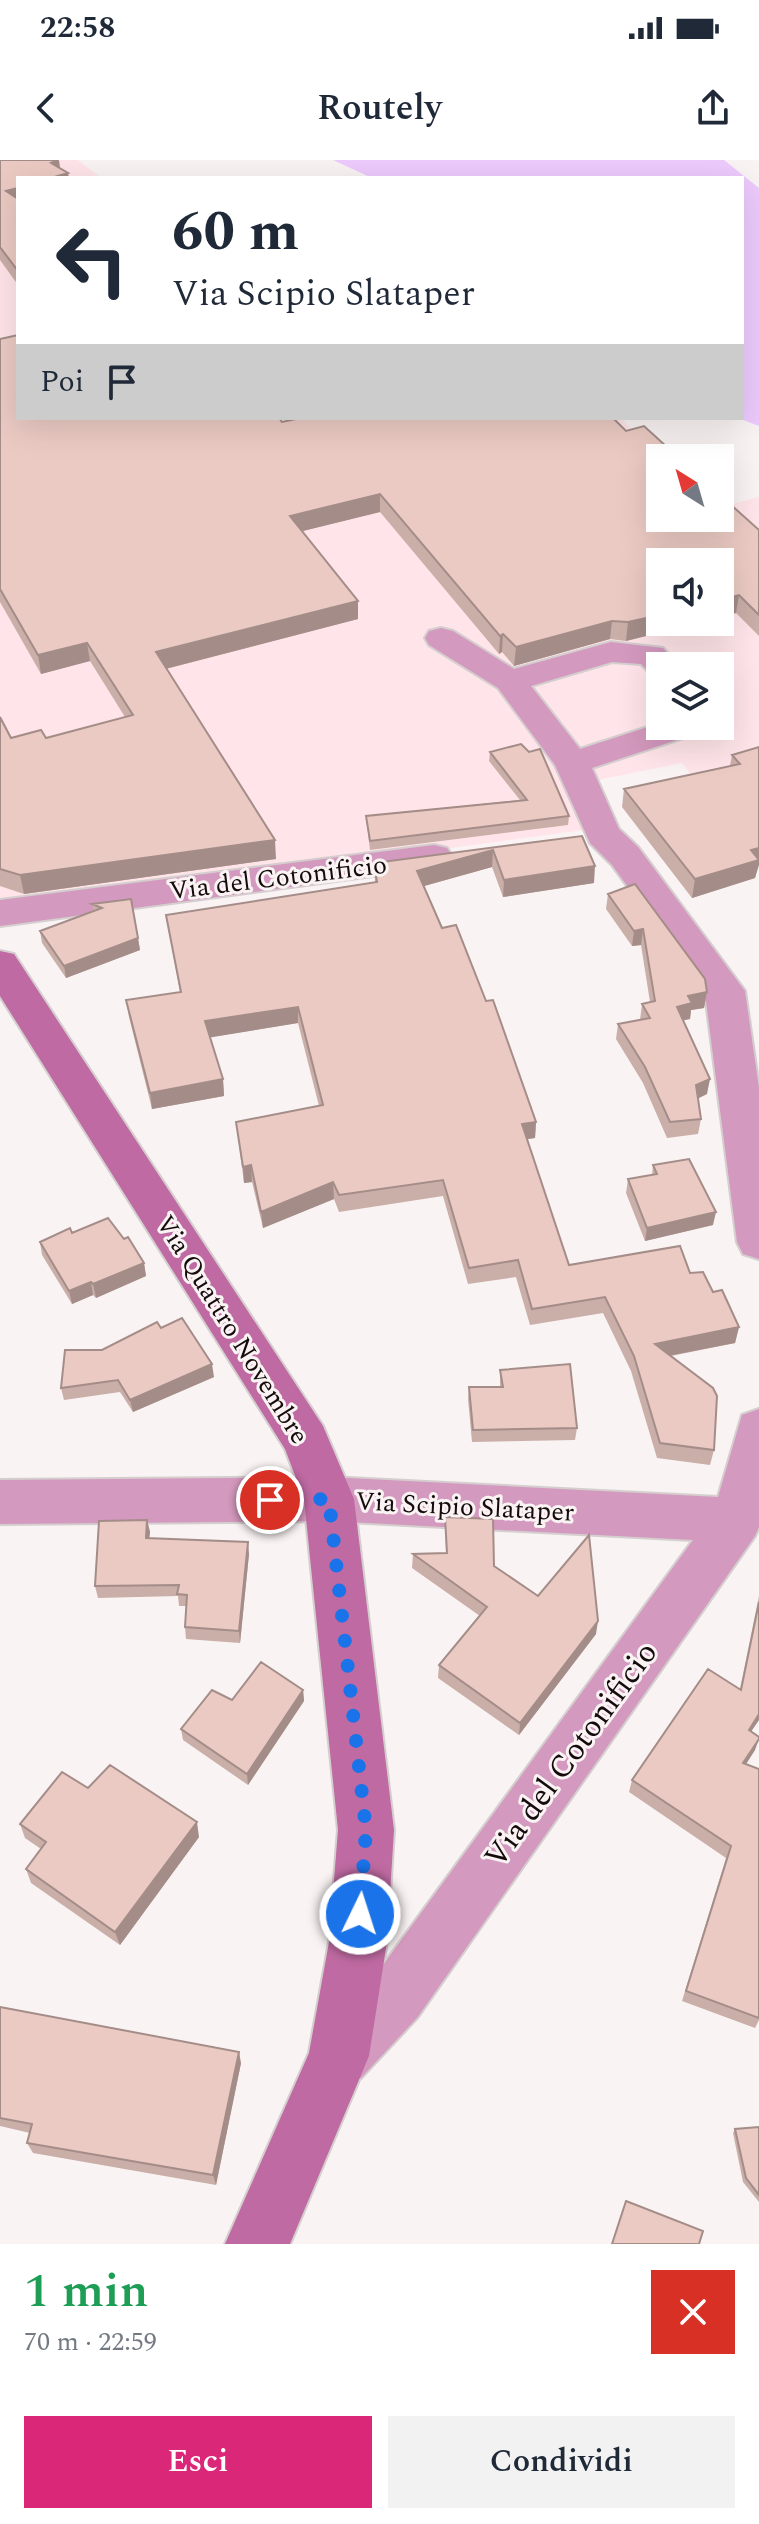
<!DOCTYPE html>
<html lang="it">
<head>
<meta charset="utf-8">
<style>
  body { margin:0; font-family:Spectral,serif; background:#f2f2f3; color:#1f2937; height:100vh; display:flex; flex-direction:column; font-size:30px; white-space:nowrap }
  * { box-sizing:border-box; margin:0 }
  p { font-size:26px; color:#747a83 }
  .icon { flex:none; width:44px; height:44px; fill:none; stroke:currentColor; stroke-width:2; stroke-linecap:round; stroke-linejoin:round }
  .map { position:relative; height:2084px; overflow:hidden }
  .side { display:flex; flex-direction:column; background:#fff; flex:1 }
  .side>* { flex:none }
  .guide { position:absolute; left:16px; top:16px; width:728px; height:244px; border-radius:0px; box-shadow:0 8px 32px #0002; background:#fff; color:#1f2937; overflow:hidden }
  .needle { width:52px; rotate:323deg }
  .tools { position:absolute; left:646px; top:284px; display:grid; gap:16px }
  .tools a { display:grid; place-items:center; width:88px; height:88px; border-radius:0px; background:#fff; box-shadow:0 8px 32px #0002; font-size:40px }
  .pin { position:absolute; display:grid; place-items:center; width:68px; height:68px; color:#fff; margin:-34px; border:4px solid #fff; border-radius:50%; box-shadow:0 2px 8px #0007 }
  .me { position:absolute; width:88px; margin:-44px; rotate:4deg; stroke-linejoin:round; filter:drop-shadow(0 0 6px #0008) }
  .turn { display:flex; align-items:center; gap:28px; height:168px; padding:0 24px; font-size:36px }
  .turn .icon { width:104px; height:104px; stroke-width:2.5 }
  .turn b { display:block; font-size:56px; line-height:68px }
  .then { display:flex; align-items:center; height:76px; padding:0 24px; background:#0003; gap:16px; font-size:30px }
  .round { display:grid; place-items:center; flex:none; width:84px; height:84px; border-radius:0px; background:#f2f2f3 }
  .overview { display:flex; align-items:center; justify-content:space-between; height:136px; padding:0 24px }
  h1 { font-size:48px; font-weight:600; line-height:60px; color:#1e9e55 }
  .action { display:flex; gap:16px; margin-top:auto; padding:16px 24px }
  .action a { flex:1; height:92px; border-radius:0px; background:#db2777; color:#fff; font-size:32px; font-weight:600; line-height:92px; text-align:center }
  .action a+a { background:#f2f2f3; color:#1f2937 }
  .status { display:flex; justify-content:space-between; align-items:center; height:56px; padding:0 40px; background:#fff; direction:ltr }
  .status svg { height:22px; fill:currentColor }
  header { display:flex; justify-content:space-between; align-items:center; height:104px; padding:0 24px; background:#fff; font-size:36px; font-weight:600 }
  .map>svg:first-child { display:block }
  .built { fill:#ffe5e9; fill-rule:evenodd }
  .water { fill:#edcbfd }
  .lines { fill:none; stroke-linecap:round; stroke-linejoin:round }
  .minor-casing { stroke:#d5cecf; stroke-width:4 }
  .secondary-casing { stroke:#d5cecf; stroke-width:4 }
  .minor { fill:#d499be; fill-rule:evenodd }
  .secondary { fill:#bf6aa2; fill-rule:evenodd }
  .wall { fill:#caaea8 }
  .shaded-wall { fill:#a48d88 }
  .building { fill:#ebcac3; stroke:#a48d88; stroke-width:2 }
  .route { stroke:#1a73e8; stroke-width:14; stroke-dasharray:0 25.2 }
  .labels { text-anchor:middle; stroke-width:6; stroke-linejoin:round; paint-order:stroke }
  .street-label { font-size:26px; fill:#150b0d; stroke:#faf3f4 }
  .near-street-label { font-size:32px; fill:#150b0d; stroke:#faf3f4 }
</style>
</head>
<body>
<div class="status"><b>22:58</b><svg viewBox="0 0 49 12"><path d="M0 12V9h3v3zM5 12V6h3v6zM10 12V3h3v9zM15 12V0h3v12zM26 1h20v11H26zM47 4h2v5h-2z"/></svg></div>
<header><svg class="icon" aria-label="back" viewBox="0 0 24 24"><path d="M15 5l-7 7 7 7"/></svg>Routely<svg class="icon" aria-label="share" viewBox="0 0 24 24"><path d="M12 15V3M7 8l5-5 5 5M5 13v7h14v-7"/></svg></header>
<div class="map">
<svg width="759" height="2084" viewBox="0 0 759 2084">
  <rect width="100%" height="100%" fill="#faf3f4"/>
  <!-- built -->
  <path class="built" d="M0 0H78L101 18H18V258H620L664 298H660V358H720V347L759 337V708L682 603 593 621 613 666 0 749ZM660 402H720V462H660ZM660 506H720V566H660Z"/>
  <!-- water -->
  <path class="water" d="M333 0H724L759 28V266L738 258H742V18H372Z"/>
  <g class="lines">
    <defs>
      <path id="minor" d="M441 468 453 471 514 509 611 482 663 488 679 506H660V516L650 513 641 504 612 502 531 526 580 589 660 563V566H703L698 573 592 608 619 669 638 687 745 831 759 928V1099L743 1094 737 1082 705 833 612 705 590 683 555 605 498 528 429 485 425 478 429 471Z
        M434 685 447 688 453 697 447 706 0 766V740Z
        M759 1249V1367L755 1376 417 1858 361 1918 339 1926 317 1918 309 1896 317 1874 375 1816 693 1380 329 1361 0 1364V1320L329 1317 718 1337 742 1255Z"/>
      <path id="secondary" d="M0 791 14 794 323 1266 354 1339 394 1670 387 1782 369 1896 290 2084H225L309 1893 329 1782 338 1670 304 1339 285 1289 0 836Z"/>
    </defs>
    <!-- minor casing -->
    <use href="#minor" class="minor-casing"/>
    <!-- secondary casing -->
    <use href="#secondary" class="secondary-casing"/>
    <!-- minor -->
    <use href="#minor" class="minor"/>
    <!-- secondary -->
    <use href="#secondary" class="secondary"/>
  </g>
  <!-- wall -->
  <path class="wall" d="M0 0 60 8 18 18V125L0 100Z
    M0 178 282 262 626 271 759 370V476L736 453 626 481 610 479 514 506 502 492 499 494 380 352 302 371 358 459 166 509 276 699 24 734 0 726V557L11 578H46L125 557 90 501 41 514 0 442Z
    M759 587 758 705 755 718 692 738 622 647 624 629 730 606 732 595Z
    M490 592 569 656 568 665 370 690 366 656 520 640 489 601Z
    M582 676 594 723 503 737 492 707 424 726 442 768 536 962 535 978 527 979 569 1105 690 1113 713 1132 739 1167 735 1183 671 1196 714 1290 710 1305 657 1298 631 1211 603 1153 530 1165 516 1117 468 1124 443 1036 339 1052 334 1039 263 1068 252 1022 244 1023 236 962 319 946 298 863 210 877 223 919 224 936 152 949 129 857 126 840 180 832 166 755 375 722 374 703Z
    M608 734 707 832 704 848 691 850 690 859 683 860 707 934 698 938 701 959 698 974 667 978 643 923 616 879 618 864 640 860 642 844 650 842 641 785 632 786 606 749Z
    M131 739 140 790 66 818 42 783 40 771 93 751 92 744Z
    M653 1005 713 1065 645 1081 626 1033 628 1019 652 1015Z
    M72 1073 124 1079 144 1103 146 1116 96 1138 93 1135 72 1144 42 1095 40 1082Z
    M161 1168 214 1217 133 1252 120 1232 64 1240 61 1228 102 1190Z
    M500 1210 577 1268 575 1280 472 1282 468 1239 469 1227H500Z
    M445 1357 494 1406 596 1474 519 1575 438 1518 439 1505 480 1456 412 1408 413 1394 446 1393Z
    M147 1360 150 1372 149 1378 249 1394 240 1483 186 1479 185 1467 186 1446H179L178 1436 98 1438 95 1426Z
    M759 1436V1560L751 1571 755 1590 746 1604 759 1609V1860L755 1868 682 1841 726 1698 629 1632 632 1620 740 1529Z
    M303 1530 304 1541 248 1625 183 1580 181 1569 232 1540Z
    M88 1628 199 1677 120 1785 31 1723 26 1709 41 1689 25 1678 20 1664Z
    M0 1847 241 1903 216 2025 33 1993 27 1983 30 1973 0 1966Z
    M759 1967V2042L743 2022 733 1973 735 1969Z"/>
  <!-- shaded-wall -->
  <path class="shaded-wall" d="M59 0 61 15 68 13 69 18H51V3Z
    M18 28V45L6 31Z
    M380 334V352L291 374 290 356Z
    M739 435 736 453 720 457V440Z
    M358 441V459L157 511 156 492Z
    M660 455V462H702L626 481 628 462Z
    M612 461 610 479 514 506 516 487Z
    M503 474 502 492 499 494 500 476Z
    M87 483 90 501 41 514 38 495Z
    M275 680 276 699 24 734 20 715Z
    M759 688V705L755 718 692 738 695 719 751 690Z
    M493 690 492 707 417 728V711Z
    M595 706 594 723 503 737 504 720Z
    M643 769 641 785 632 786 634 771Z
    M138 778 140 790 66 818 64 806Z
    M707 832 704 848 691 850 690 859 675 862 677 847 688 836Z
    M298 847V863L207 878 205 861Z
    M223 919 224 936 152 949 150 933Z
    M710 919 707 934 693 941 696 925Z
    M536 962 535 978 520 980 522 964Z
    M251 1005 252 1022 244 1023 243 1007Z
    M333 1022 334 1039 263 1068 261 1052Z
    M716 1052 713 1065 645 1081 647 1068Z
    M144 1103 146 1116 96 1138 93 1124Z
    M91 1122 93 1135 72 1144 69 1131Z
    M739 1167 735 1183 652 1199 655 1184Z
    M212 1204 214 1217 133 1252 130 1240Z
    M147 1360 150 1372 148 1390 146 1378Z
    M248 1382 249 1394 240 1483 239 1471Z
    M598 1461 596 1474 519 1575 520 1563Z
    M303 1530 304 1541 248 1625 247 1614Z
    M759 1554V1560L744 1582 749 1570Z
    M759 1579 755 1590 739 1615 743 1603Z
    M197 1662 199 1677 120 1785 115 1772Z
    M239 1892 241 1903 216 2025 213 2015Z"/>
  <!-- building -->
  <path class="building" d="M0 0H58L51 3 68 13 51 18H18V28L6 31 18 39V111L0 87Z
    M18 175V258H279L282 262 301 258H613L626 271 644 266 679 298H660V358H720V335L759 370V455L739 435 720 440V402H660V455L628 462 612 461 516 487 503 474 500 476 380 334 290 356 358 441 156 492 275 680 20 715 0 709V557L11 578 41 570 46 578 133 555 87 483 38 495 0 429V179Z
    M521 584 529 592 540 589 569 656 370 681 366 656 527 640 490 592Z
    M759 587V688L751 690 759 700 695 719 624 629 740 604 732 595Z
    M582 676 595 706 504 720 493 690 417 711 442 768 456 765 486 841 493 840 536 962 522 964 569 1105 680 1086 690 1113 703 1112 713 1132 722 1130 739 1167 655 1184 713 1228 717 1236 714 1290 660 1283 634 1196 605 1137 532 1149 518 1100 469 1108 443 1020 339 1035 333 1022 261 1052 251 1005 243 1007 236 962 323 945 298 847 205 861 223 919 150 933 126 840 181 832 166 755 377 722 374 703Z
    M635 724 705 819 707 832 688 836 692 843 677 847 710 919 696 925 701 959 670 962 645 907 618 864 650 858 642 844 655 841 643 769 634 771 608 734Z
    M131 739 138 778 64 806 40 771 102 748 92 744Z
    M689 999 716 1052 647 1068 628 1019 657 1014 653 1005Z
    M108 1058 124 1079 128 1077 144 1103 93 1124 91 1122 69 1131 40 1082 70 1068 72 1073Z
    M182 1158 212 1204 130 1240 118 1220 61 1228 65 1190H102L157 1162 161 1168Z
    M570 1204 577 1268 473 1270 469 1227H503L500 1210Z
    M445 1357 493 1359 494 1406 538 1436 589 1375 598 1461 520 1563 439 1505 487 1447 413 1394 447 1393Z
    M147 1360 146 1378 248 1382 239 1471 185 1467 187 1435 177 1434 179 1425 95 1426 99 1361Z
    M759 1442V1554L749 1570 759 1577V1579L743 1603 759 1609V1858L686 1831 731 1686 632 1620 708 1509 741 1530Z
    M261 1502 303 1530 247 1614 181 1569 212 1530 232 1540Z
    M110 1605 197 1662 115 1772 26 1709 46 1682 20 1664 62 1612 88 1628Z
    M0 1847 239 1892 213 2015 27 1983 32 1964 0 1958Z
    M759 1967V2035L746 2018 735 1969Z
    M626 2041 703 2071 699 2084H612Z"/>
  <g class="lines">
    <!-- route -->
    <path class="route" d="M270 1340 329 1339 366 1670 360 1754"/>
  </g>
  <g class="labels">
    <!-- street labels -->
    <g class="street-label">
      <text transform="translate(278 717) rotate(-7)" y="9">Via del Cotonificio</text>
      <text transform="translate(233 1169) rotate(58)" y="9">Via Quattro Novembre</text>
      <text transform="translate(465 1346) rotate(3)" y="9">Via Scipio Slataper</text>
    </g>
    <!-- near-street labels -->
    <g class="near-street-label">
      <text transform="translate(570 1594) rotate(-54)" y="11">Via del Cotonificio</text>
    </g>
  </g>
</svg>
<div class="tools">
<a><svg class="needle" viewBox="-14 -14 28 28"><path d="M0-13l5 13h-10z" fill="#e53935"/><path d="M0 13l5-13h-10z" fill="#747a83"/></svg></a>
<a><svg class="icon" aria-label="sound" viewBox="0 0 24 24"><path d="M4 9h4l5-4v14l-5-4H4zM17 9q2 3 0 6"/></svg></a>
<a><svg class="icon" aria-label="layers" viewBox="0 0 24 24"><path d="M12 4l9 5-9 5-9-5zM3 14l9 5 9-5"/></svg></a>
</div>
<div class="pin" style="left:270px;top:1340px;background:#d93025"><svg class="icon" aria-label="arrive" viewBox="0 0 24 24"><path d="M6 21V4h12l-3 4 3 4H6"/></svg></div>
<svg class="me" style="left:360px;top:1754px" viewBox="-20 -20 40 40"><circle r="17" fill="#1a73e8" stroke="#fff" stroke-width="3"/><path d="M0-11L8 9 0 5-8 9z" fill="#fff"/></svg>
<div class="guide">
<div class="turn"><svg class="icon" aria-label="left" viewBox="0 0 24 24"><path d="M17 20v-9H6M10 6l-5 5 5 5"/></svg><div><b>60 m</b>Via Scipio Slataper</div></div>
<div class="then">Poi<svg class="icon" aria-label="arrive" viewBox="0 0 24 24"><path d="M6 21V4h12l-3 4 3 4H6"/></svg></div>
</div>
</div>
<section class="side">
<div class="overview"><div><h1>1 min</h1><p>70 m · 22:59</p></div><a class="round" style="background:#d93025;color:#fff"><svg class="icon" aria-label="close" viewBox="0 0 24 24"><path d="M6 6l12 12M18 6L6 18"/></svg></a></div>
<div class="action"><a>Esci</a><a>Condividi</a></div>
</section>
</body>
</html>
